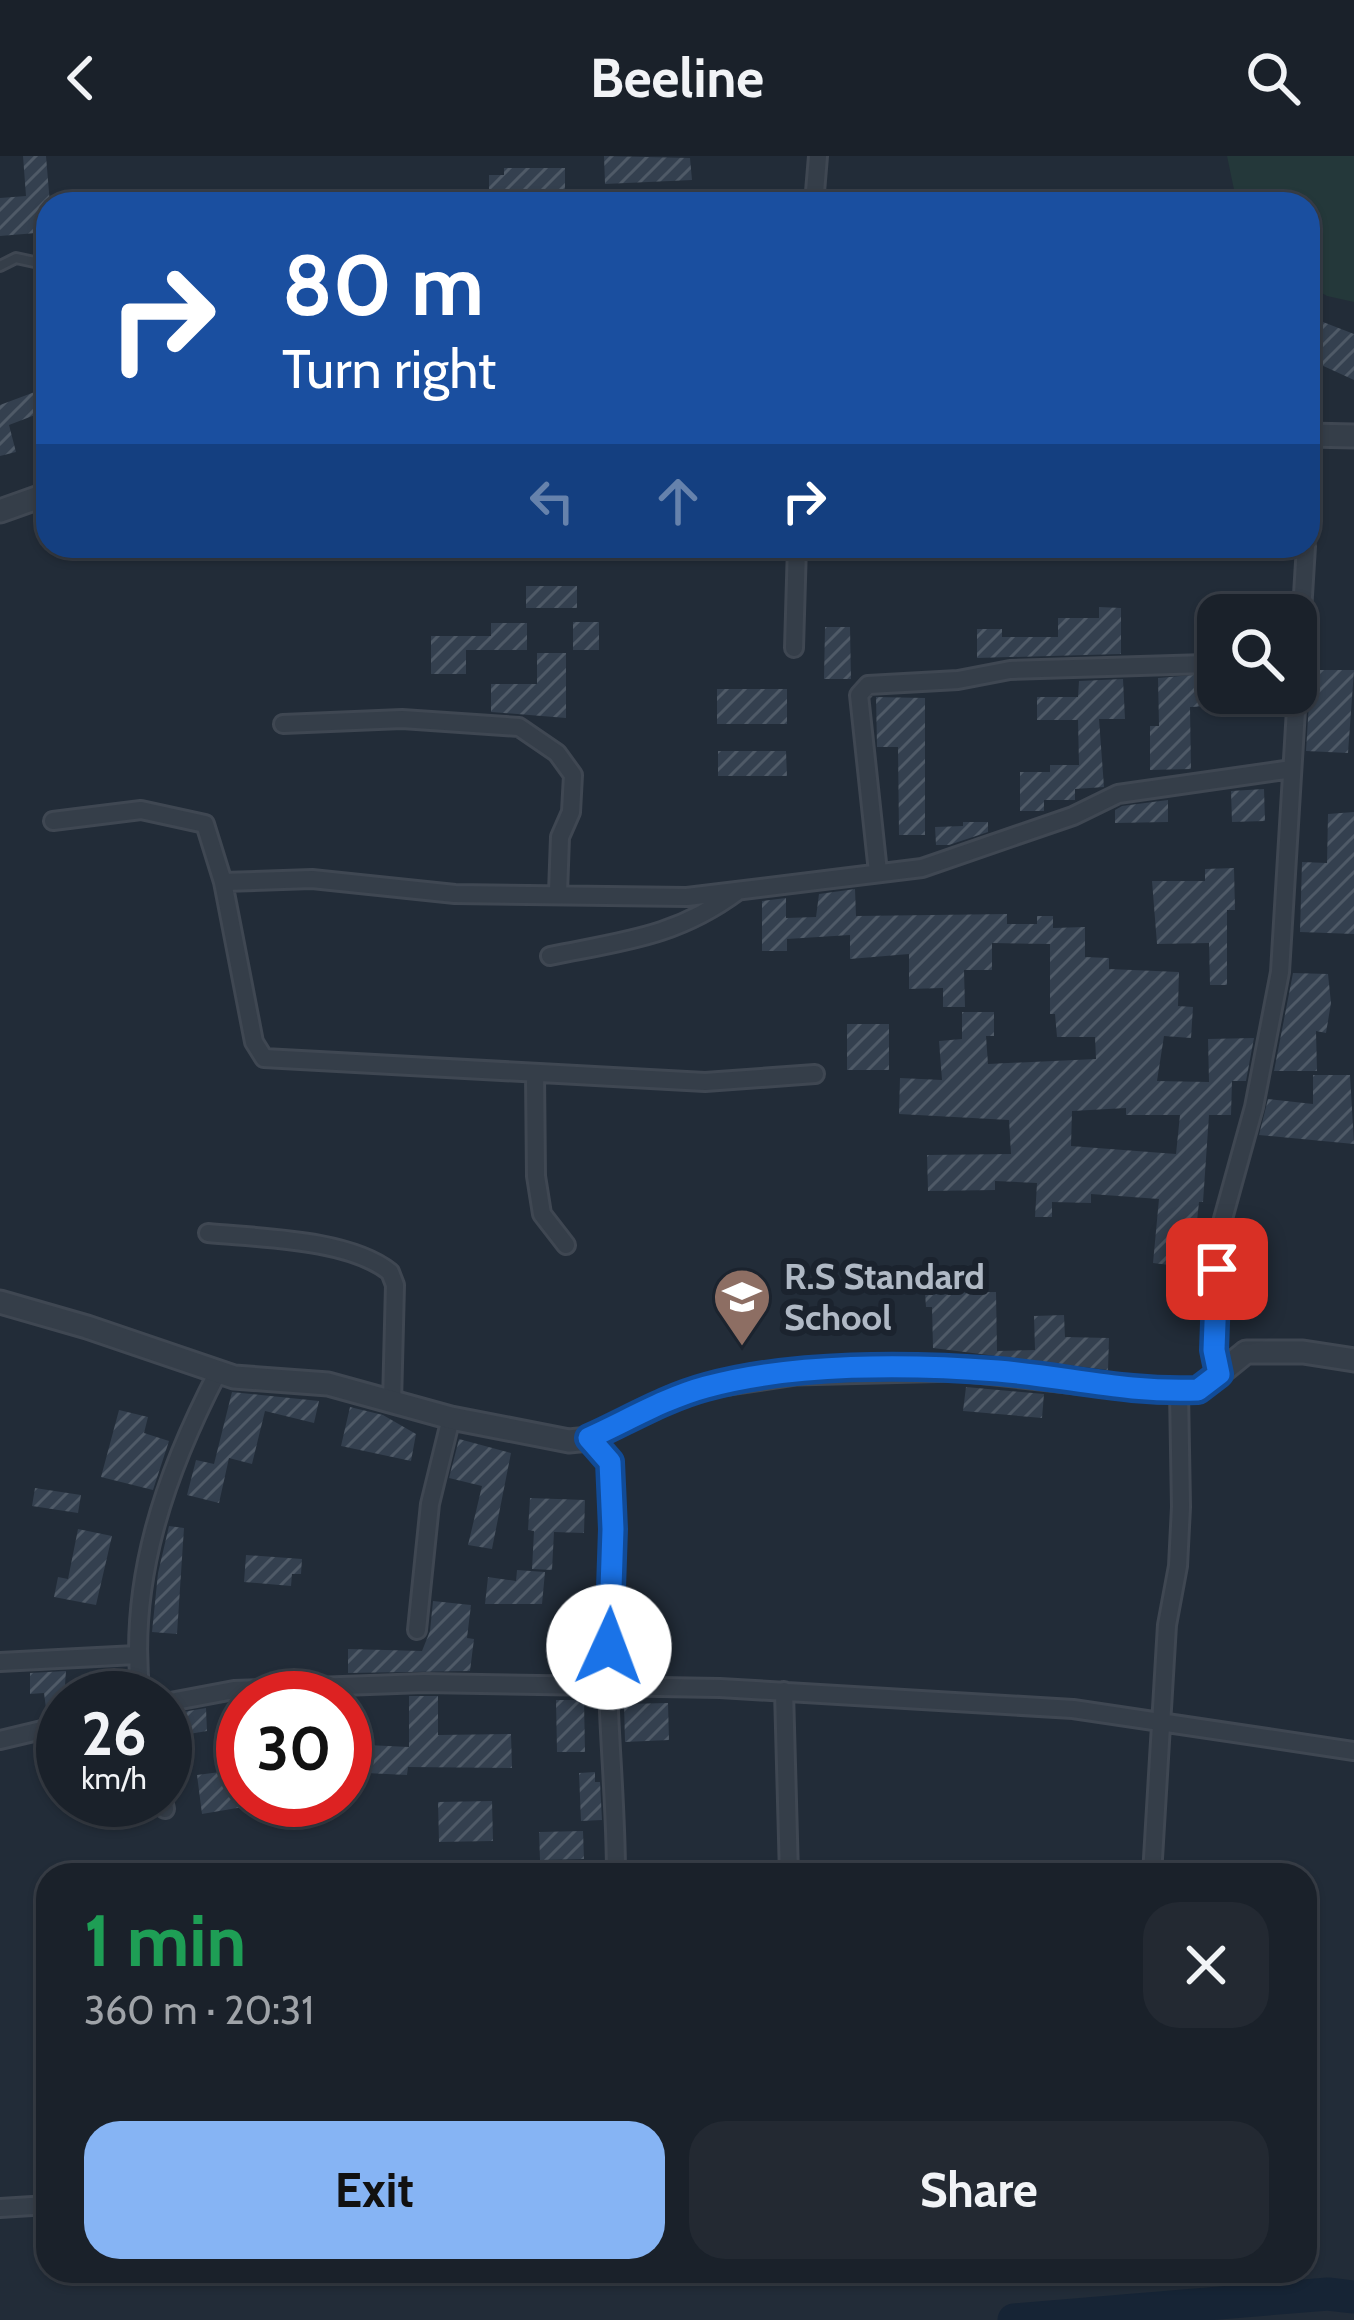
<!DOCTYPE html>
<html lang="en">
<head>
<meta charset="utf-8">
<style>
  body { margin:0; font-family:Cabin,sans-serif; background:#232932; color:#f1f3f6; height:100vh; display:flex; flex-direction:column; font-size:45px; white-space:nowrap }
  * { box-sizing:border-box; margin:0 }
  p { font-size:39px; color:#9fa3a8 }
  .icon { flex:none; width:66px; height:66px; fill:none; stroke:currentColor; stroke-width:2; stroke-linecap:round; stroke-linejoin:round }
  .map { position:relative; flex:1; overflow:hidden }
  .sheet { position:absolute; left:36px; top:1707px; width:1281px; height:420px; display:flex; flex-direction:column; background:#1a212a; border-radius:36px; box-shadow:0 3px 9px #0004,0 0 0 3px #383e47 }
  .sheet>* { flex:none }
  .banner { position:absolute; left:36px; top:36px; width:1284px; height:366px; border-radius:36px; box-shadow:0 3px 9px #0004,0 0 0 3px #383e47; background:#1a4fa0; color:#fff; overflow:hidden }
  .buttons { position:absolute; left:1197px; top:438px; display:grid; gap:24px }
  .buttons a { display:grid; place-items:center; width:120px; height:120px; border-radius:24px; background:#1a212a; box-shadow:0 3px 9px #0004,0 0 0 3px #383e47; font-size:60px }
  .speed { position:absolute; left:36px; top:1515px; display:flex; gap:24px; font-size:60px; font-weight:700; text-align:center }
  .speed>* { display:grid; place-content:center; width:156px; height:156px; border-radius:50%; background:#1a212a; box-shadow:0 3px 9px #0004,0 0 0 3px #383e47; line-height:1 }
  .speed small { font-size:30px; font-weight:400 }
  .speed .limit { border:18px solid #d22; background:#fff; color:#111 }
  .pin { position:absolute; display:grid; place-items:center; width:102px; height:102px; color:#fff; margin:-51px; border-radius:24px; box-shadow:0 6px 18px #0006 }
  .me { position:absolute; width:132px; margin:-66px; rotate:2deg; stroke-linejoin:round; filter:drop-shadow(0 0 9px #0008) }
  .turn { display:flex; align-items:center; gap:42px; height:252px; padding:0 48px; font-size:54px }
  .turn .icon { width:156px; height:156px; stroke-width:2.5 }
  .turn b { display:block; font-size:84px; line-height:102px }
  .lanes { display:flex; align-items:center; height:114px; padding:0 48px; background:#0003; justify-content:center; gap:60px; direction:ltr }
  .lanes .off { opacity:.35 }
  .round { display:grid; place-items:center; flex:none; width:126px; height:126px; border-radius:36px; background:#232932 }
  .summary { display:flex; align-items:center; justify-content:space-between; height:204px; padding:0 48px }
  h1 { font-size:72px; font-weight:800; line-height:90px; color:#1e9e55 }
  .primary-button { display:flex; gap:24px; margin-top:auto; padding:24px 48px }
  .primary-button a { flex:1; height:138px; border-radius:36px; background:#86b4f4; color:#111; font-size:48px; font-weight:800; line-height:138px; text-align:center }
  .primary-button a+a { background:#232932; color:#f1f3f6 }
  header { display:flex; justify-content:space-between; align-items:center; height:156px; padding:0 48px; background:#1a212a; font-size:54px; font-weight:800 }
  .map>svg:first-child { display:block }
  .grass { fill:#24383a }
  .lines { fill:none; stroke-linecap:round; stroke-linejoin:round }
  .river { stroke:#162435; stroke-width:33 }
  .building { fill:url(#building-hatch); fill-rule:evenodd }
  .service-casing { stroke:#3f4752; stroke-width:14 }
  .minor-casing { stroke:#3f4752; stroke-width:22 }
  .tertiary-casing { stroke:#3f4752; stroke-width:27 }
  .service { stroke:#353e49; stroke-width:8 }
  .minor { stroke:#353e49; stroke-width:16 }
  .tertiary { stroke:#353e49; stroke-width:21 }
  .route-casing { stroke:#114b97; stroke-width:30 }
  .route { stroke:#1a73e8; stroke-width:21 }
  .labels { text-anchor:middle; stroke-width:12; stroke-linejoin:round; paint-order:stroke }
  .poi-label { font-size:36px; font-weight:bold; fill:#b0b9c5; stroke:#1b232e; text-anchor:start }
</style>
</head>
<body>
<header><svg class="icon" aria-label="back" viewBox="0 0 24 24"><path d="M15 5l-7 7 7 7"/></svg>Beeline<svg class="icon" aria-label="search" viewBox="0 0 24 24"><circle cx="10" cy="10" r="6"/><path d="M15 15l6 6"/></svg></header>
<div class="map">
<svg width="1354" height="2164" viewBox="0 0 1354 2164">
  <defs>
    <pattern id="building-hatch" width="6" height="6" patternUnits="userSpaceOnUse" patternTransform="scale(3)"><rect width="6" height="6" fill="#34404f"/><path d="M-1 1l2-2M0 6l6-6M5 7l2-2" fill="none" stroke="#4f5a67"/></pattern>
  </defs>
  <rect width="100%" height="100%" fill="#222c38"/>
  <!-- grass -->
  <path class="grass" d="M1227 0H1354V146L1327 140 1308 129V48H1237Z"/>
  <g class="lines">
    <!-- river -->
    <path class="river" d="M1014 2164 1328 2138 1354 2141"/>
  </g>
  <!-- building -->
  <path class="building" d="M23 0H46L50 48 48 76 0 80V42L26 40Z
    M604 0 690 2 692 24 605 28Z
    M504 12H565V42H489V19H504Z
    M1308 155 1323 166 1354 178V224L1308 203Z
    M48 231V254L9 269 16 296 0 300V249Z
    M526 430H577V452H526Z
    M1099 451 1121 452V498L977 502V473H1002V481H1058V462H1099Z
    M573 466H599V494H573Z
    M491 467H527V494H466V518H431V480H491Z
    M825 471H850L851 523H824Z
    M537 497H566V562L491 556V528H537Z
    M1311 514H1354L1348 597 1306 595Z
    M1215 517V550L1190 551 1191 613 1150 614V570H1159L1158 522Z
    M1123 523 1125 563H1099L1104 631 1075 633V644H1044V655H1020V616H1050V609H1079L1078 564H1037V541H1078L1079 525Z
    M717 533H787V568H717Z
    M876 541 925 542V679H899L898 591H877Z
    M718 595H786L787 620H718Z
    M1264 633 1265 665 1232 666 1231 635Z
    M1168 644V666L1115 667V654L1122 650Z
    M1354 656V778L1300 776 1302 706 1327 707 1328 658Z
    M963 666H988V676L949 689H936L935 671 963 670Z
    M1234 712 1235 754H1227V829H1210L1209 787 1157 788 1152 725H1205V713Z
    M855 733 856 760 1007 758V768H1037V760H1053V772L1085 771V801L1109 802V813L1179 816 1178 850 1193 851 1191 882 1164 880 1157 925 1209 926 1208 883 1254 882 1246 925H1232L1231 959H1209L1203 1046H1199L1195 1084 1207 1085 1202 1136H1169V1109L1153 1107 1159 1043 1091 1038V1047L1052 1046V1061H1035L1037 1027 995 1025V1034L928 1035 927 999 1011 998 1009 964 899 958 900 922 942 924 939 885 962 883V856H994V880H986L988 908 1096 903 1095 881H1057L1055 858H1050V788L992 787V814H964L965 851H943V832L909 833V798L850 803V779L787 783V795H762V745L786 742V762L816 761 819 738ZM1126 952V959H1180L1176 998 1071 990 1072 955Z
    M1293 817 1328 818 1331 847 1326 877 1316 875 1317 915H1274Z
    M847 868H889V914H847Z
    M1313 919H1350L1354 988 1259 979 1268 943 1313 948Z
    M996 1136 997 1195 1035 1194 1034 1160 1064 1159 1065 1181 1109 1182 1108 1214 933 1192 932 1151H926L925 1137Z
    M966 1231 1044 1238 1042 1262 963 1255Z
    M232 1236 319 1245 314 1267 265 1255 252 1308 229 1302 219 1347 187 1339 196 1304 214 1308Z
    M350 1251 383 1259 416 1278 411 1305 341 1290Z
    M119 1254 148 1261 144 1277 169 1285 153 1334 101 1321Z
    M459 1283 511 1297 492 1393 468 1389 482 1330 449 1322Z
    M35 1332 81 1339 78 1357 32 1350Z
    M530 1342 585 1344 584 1377 554 1376 552 1414 532 1413 534 1375 528 1374Z
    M169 1370 184 1372 177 1478 152 1476 158 1417Z
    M78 1373 112 1380 96 1449 54 1441 58 1421 68 1423Z
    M246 1399 302 1403 301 1418H292L291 1430 244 1426Z
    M517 1414 545 1416 542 1448H485L488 1421 516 1425Z
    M433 1445 471 1449 467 1482 474 1483 470 1515 348 1517V1493L422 1495 430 1475Z
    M66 1515 63 1557 47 1560 44 1537 30 1538V1517Z
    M409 1540H438V1579L511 1578 512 1612 408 1611 407 1619 366 1617 367 1589 409 1591Z
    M556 1544H584L585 1596H557Z
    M668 1547 669 1584 625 1586 624 1548Z
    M206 1552 207 1575 189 1578 187 1571 165 1575V1559Z
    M243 1613V1651L202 1658 197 1619Z
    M595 1616V1626H600L602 1664 581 1665 579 1617Z
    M492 1645 493 1685 439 1686 438 1646Z
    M583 1675 584 1703 540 1704 539 1676Z"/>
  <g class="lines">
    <defs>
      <path id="service" d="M0 110 16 102 48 109"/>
      <path id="minor" d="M814 48 818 0
        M1308 316 1309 279
        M794 492 797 390
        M283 568 402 563 519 571 557 597 573 619 571 656 560 681 558 737
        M53 665 141 654 205 668 223 726 254 886 264 902 705 926 815 918
        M878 716 859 539 868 529 958 524 1010 514 1206 508
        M223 726 312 723 455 738 687 741 922 712 1073 660 1118 638 1292 613
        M550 800C623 785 676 781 738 735
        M535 918 536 1020 542 1058 566 1089
        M208 1077C260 1082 349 1083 390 1116L395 1129 392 1247
        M1219 1218 1213 1194V1157L1221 1070 1254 951 1280 816 1306 390
        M589 1283 610 1306C613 1381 606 1456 608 1531 610 1594 616 1656 616 1719
        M417 1474 430 1348 451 1262
        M0 1506 136 1499
        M784 1535 789 1719
        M141 1542C127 1426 165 1318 218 1216
        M165 1547 234 1534 424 1527 720 1532 1073 1553 1354 1595
        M0 1584 63 1569
        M163 1644 165 1653
        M1152 1719 1167 1469 1178 1410 1181 1351 1179 1235
        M0 2052 48 2049"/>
      <path id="tertiary" d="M1308 279 1354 280
        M0 355 48 338
        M0 1146 87 1171 234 1221 328 1228 451 1262 569 1285 589 1283 671 1242 709 1230 796 1217 958 1213 1160 1235H1198L1246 1196H1303L1354 1204"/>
    </defs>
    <!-- service casing -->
    <use href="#service" class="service-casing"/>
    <!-- minor casing -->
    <use href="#minor" class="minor-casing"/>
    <!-- tertiary casing -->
    <use href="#tertiary" class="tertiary-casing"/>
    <!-- service -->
    <use href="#service" class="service"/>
    <!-- minor -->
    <use href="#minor" class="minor"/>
    <!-- tertiary -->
    <use href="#tertiary" class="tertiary"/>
  </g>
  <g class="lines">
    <defs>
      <path id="route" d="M609 1491 613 1373 610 1306 589 1282C627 1265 665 1242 706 1231 793 1207 909 1208 998 1215 1068 1221 1127 1237 1198 1234L1219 1218 1214 1194 1217 1113"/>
    </defs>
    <!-- route casing -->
    <use href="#route" class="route-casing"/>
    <!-- route -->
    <use href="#route" class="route"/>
  </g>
  <!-- icons -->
  <defs>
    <symbol id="school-pin" viewBox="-11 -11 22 30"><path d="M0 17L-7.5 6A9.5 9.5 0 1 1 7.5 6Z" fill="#8d6e63" stroke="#1b232e"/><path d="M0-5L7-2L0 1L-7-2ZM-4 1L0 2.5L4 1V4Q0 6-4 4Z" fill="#fff"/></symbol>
  </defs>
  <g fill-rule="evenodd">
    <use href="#school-pin" x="709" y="1108" width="66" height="90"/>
  </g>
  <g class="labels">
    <!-- poi labels -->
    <g class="poi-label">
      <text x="784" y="1133">R.S Standard<tspan x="784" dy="41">School</tspan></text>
    </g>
  </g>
</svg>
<div class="buttons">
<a><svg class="icon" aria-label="search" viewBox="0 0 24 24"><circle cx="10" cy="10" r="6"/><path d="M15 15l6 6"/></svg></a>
</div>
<div class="speed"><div>26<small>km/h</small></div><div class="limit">30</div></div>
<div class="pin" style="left:1217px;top:1113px;background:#d93025"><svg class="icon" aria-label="arrive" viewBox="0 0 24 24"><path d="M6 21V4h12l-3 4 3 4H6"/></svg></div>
<svg class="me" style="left:609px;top:1491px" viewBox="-20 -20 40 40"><circle r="19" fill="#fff"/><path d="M0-13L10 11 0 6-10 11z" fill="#1a73e8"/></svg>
<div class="banner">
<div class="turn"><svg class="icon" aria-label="right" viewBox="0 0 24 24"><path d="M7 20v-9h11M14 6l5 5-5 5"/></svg><div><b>80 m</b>Turn right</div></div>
<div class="lanes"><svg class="icon off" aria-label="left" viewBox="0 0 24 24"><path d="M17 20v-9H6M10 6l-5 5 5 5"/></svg><svg class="icon off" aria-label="ahead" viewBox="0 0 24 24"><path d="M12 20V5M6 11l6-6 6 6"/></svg><svg class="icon" aria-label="right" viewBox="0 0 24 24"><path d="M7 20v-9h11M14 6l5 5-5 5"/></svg></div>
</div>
<section class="sheet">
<div class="summary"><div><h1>1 min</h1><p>360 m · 20:31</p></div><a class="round"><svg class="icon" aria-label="close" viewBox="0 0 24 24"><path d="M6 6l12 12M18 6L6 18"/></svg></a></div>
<div class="primary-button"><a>Exit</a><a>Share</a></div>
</section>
</div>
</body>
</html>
